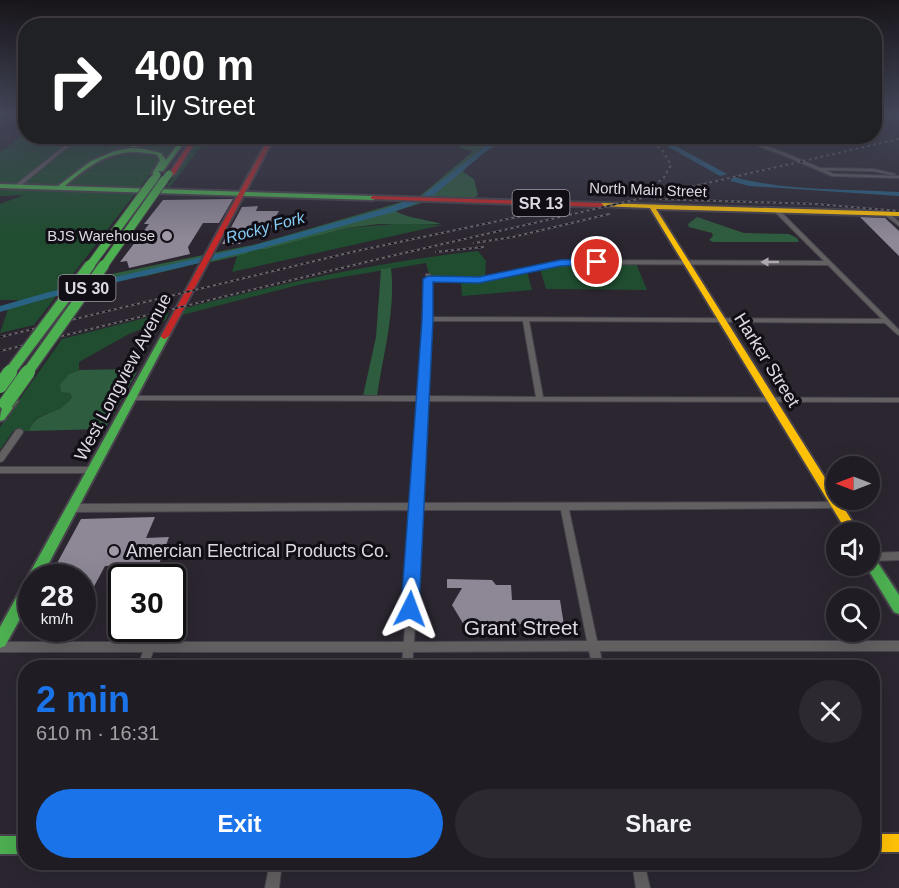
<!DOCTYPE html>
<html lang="en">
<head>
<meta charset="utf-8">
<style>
  body { margin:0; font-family:Arial,sans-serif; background:#2d2931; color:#f1f3f6; height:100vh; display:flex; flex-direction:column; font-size:22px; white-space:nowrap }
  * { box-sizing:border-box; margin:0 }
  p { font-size:20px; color:#a2a1a6 }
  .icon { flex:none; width:33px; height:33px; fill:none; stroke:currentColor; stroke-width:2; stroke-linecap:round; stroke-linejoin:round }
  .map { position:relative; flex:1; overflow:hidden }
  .drawer { position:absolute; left:18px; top:660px; width:862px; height:210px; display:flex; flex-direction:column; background:#201c24; border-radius:24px; box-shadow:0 6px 24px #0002,0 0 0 2px #3d3a41 }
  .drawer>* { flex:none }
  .top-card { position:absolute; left:18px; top:18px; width:864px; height:126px; border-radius:24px; box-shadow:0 6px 24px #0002,0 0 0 2px #3d3a41; background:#202124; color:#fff; overflow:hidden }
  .needle { width:39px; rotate:270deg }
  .controls { position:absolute; left:826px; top:456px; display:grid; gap:12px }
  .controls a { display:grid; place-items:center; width:54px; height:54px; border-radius:50%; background:#201c24; box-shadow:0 6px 24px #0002,0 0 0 2px #3d3a41; font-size:30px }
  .speed { position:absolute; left:18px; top:564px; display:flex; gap:12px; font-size:30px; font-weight:700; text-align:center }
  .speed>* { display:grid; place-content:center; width:78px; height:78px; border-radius:50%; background:#201c24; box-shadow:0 6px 24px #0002,0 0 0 2px #3d3a41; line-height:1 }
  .speed small { font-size:15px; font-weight:400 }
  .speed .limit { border:3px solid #111; border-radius:9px; background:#fff; color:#111 }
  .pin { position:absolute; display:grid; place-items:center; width:51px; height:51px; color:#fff; margin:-26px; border:3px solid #fff; border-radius:50%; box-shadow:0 2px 6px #0007 }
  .me { position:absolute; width:66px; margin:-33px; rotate:3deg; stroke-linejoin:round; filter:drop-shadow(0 0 4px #0008) }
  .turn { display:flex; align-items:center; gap:21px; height:126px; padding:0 18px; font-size:27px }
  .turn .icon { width:78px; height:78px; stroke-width:2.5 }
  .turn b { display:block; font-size:42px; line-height:51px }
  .round { display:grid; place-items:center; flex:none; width:63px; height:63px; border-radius:32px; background:#2d2931 }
  .summary { display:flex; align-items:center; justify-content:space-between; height:102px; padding:0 18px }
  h1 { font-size:36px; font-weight:700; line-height:45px; color:#1a73e8 }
  .cta { display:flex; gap:12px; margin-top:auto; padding:12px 18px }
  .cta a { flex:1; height:69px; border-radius:36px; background:#1a73e8; color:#fff; font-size:24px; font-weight:700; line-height:69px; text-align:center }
  .cta a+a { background:#2d2931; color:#f1f3f6 }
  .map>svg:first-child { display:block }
  .green { fill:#204d30 }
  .forest { fill:#2e5c3e }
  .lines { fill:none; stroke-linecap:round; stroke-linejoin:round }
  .river { fill:#296283; fill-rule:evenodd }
  .building { fill:#8e8795 }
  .street-casing { stroke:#48434c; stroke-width:2 }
  .fast-casing { stroke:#48434c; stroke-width:4 }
  .slow-casing { stroke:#48434c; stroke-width:4 }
  .jam-casing { stroke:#48434c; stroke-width:4 }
  .street { fill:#636062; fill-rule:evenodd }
  .fast { fill:#4caf50; fill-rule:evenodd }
  .slow { fill:#ffc107; fill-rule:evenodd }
  .jam { fill:#c62828; fill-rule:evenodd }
  .rail-casing { stroke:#68646a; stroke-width:2 }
  .rail { stroke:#110e15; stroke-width:1.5; stroke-dasharray:3; stroke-linecap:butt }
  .fast-bridge-far3-casing { stroke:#48434c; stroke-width:8; stroke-linecap:butt }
  .fast-bridge-far2-casing { stroke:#48434c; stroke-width:10; stroke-linecap:butt }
  .fast-bridge-far1-casing { stroke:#48434c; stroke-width:13; stroke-linecap:butt }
  .fast-bridge-casing { stroke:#48434c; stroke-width:16; stroke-linecap:butt }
  .fast-bridge-far3 { stroke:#4caf50; stroke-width:7 }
  .fast-bridge-far2 { stroke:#4caf50; stroke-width:8 }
  .fast-bridge-far1 { stroke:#4caf50; stroke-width:10 }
  .fast-bridge { stroke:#4caf50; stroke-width:14 }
  .oneway { fill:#ada8b0 }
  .route { fill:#1a73e8; stroke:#114b97; stroke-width:1.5 }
  .poi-dot { fill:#9f9aa5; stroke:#110e15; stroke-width:2 }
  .labels { text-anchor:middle; stroke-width:6; stroke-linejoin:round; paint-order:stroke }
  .far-street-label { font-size:15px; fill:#ded8e4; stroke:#110e15 }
  .far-poi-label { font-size:15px; fill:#ded8e4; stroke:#110e15; text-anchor:end }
  .shield { fill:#110e15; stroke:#a09ba6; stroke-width:1.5 }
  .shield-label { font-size:16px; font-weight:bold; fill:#ded8e4 }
  .far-water-label { font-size:16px; font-style:italic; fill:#86ccf6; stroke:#110e15 }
  .street-label { font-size:18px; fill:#ded8e4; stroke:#110e15 }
  .poi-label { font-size:18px; fill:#ded8e4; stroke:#110e15; text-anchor:start }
  .near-street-label { font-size:21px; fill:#ded8e4; stroke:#110e15 }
</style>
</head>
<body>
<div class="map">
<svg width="899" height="888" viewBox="0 0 899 888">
  <rect width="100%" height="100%" fill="#2b2630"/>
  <!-- green -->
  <path class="green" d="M25 134 26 136 116 137 103 149 131 137H183L154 169 34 325 0 333 8 309 18 300H0V204L24 195 0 196V152Z
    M200 137H265L262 143 217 144 200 148 169 188H166Z
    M405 223 442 225 232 272 237 256 251 250 267 249 347 228Z
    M478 251 486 261 485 277 430 278 426 263 302 284 178 316 181 309C280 284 376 262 478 251Z
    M571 263H636L647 290 546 289 540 269Z
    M527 271 532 290 462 296 461 282 485 280Z
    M169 312 166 320 129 334 79 362V370L69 374 70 393 72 397C69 400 66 405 61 408 48 415 34 414 29 431H13L0 450V427L62 339Z"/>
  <!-- forest -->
  <path class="forest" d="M477 136 544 137C515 138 480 146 463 172L474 179 478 195 475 197H419L472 152 471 150 463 149 456 144 463 139Z
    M405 201 425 202 396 211C402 217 430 220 441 224H379L347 228 267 249 251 250 246 254 207 263 212 253 257 244Z
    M697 217 744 233 789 234 797 238 799 242H713L709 240 713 236 712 233 689 227 688 224Z
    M203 255 199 263 146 276 103 281 107 275Z
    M391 268C396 310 383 355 377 396H363L376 337 381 269Z
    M133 369 137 372 108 424 104 429 29 431C34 415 48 415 61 408 65 405 69 401 72 397L70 393 61 392 60 385 69 374 79 370Z"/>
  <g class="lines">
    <!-- river -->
    <path class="river" d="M513 136H524L491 147 429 199 393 212 256 250 52 297 0 312V306L49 292 251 246 387 208 423 195 487 145Z
      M649 136H658L727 174 720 176Z
      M734 177C785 191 846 189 899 192V196L749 186 731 181V177Z"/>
  </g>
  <!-- building -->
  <path class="building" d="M233 199 219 223H203L188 247 190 254 129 268 127 261 120 262 149 224H144L163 200Z
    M258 206 256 211H279L273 221 295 222 291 228 263 227 257 235 245 234 240 244H222L242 207Z
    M860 217 885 218 899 231V256Z
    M155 517 146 538 169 537 159 564 105 566 82 609V578H49L81 519Z
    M447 579 492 580 496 585H511L512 600H560L564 625 492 623 478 629 464 625 452 605 462 588H447Z"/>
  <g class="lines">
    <defs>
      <path id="street" d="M77 136H81L18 188H14V186Z
        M731 136H737L785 153 820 168 873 169 895 174 893 175 873 171 825 170 833 174 899 176V178L832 176 783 155Z
        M774 209H778L899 330V335L897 334 885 323 529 321 543 397 899 398V402L427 401 421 503 836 502 839 503 840 505 839 507 836 508 569 510 597 641H899V651H600L603 668H593L589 651 413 652 412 668H402L403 652H153L147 668H137L143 652H0V642H404L412 510 72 512 69 510 68 508 69 506 72 504 413 503 420 401 131 400H129L128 398 129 396H420L425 319 426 274H430L431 277H483L565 260 824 261 774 211ZM565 264 828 265 882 319 431 317V281H483ZM431 321H523L536 397 427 396ZM421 510H561L587 641 414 642Z
        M884 212H888L899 222V226L884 214Z
        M19 429 22 430 23 432 22 434 3 461 0 462V453L16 430Z
        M0 467H92L95 468 96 470 95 472 92 473H0Z
        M899 552V560L870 561V553Z
        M270 862H282L279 888H265Z
        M632 862H644L650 888H636Z"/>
      <path id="fast" d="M158 136H167L134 147 129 146Z
        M184 136H189L163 171H159L157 175 152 174 160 160 157 155C117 146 94 161 65 186L373 196 376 198 373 200 0 188V184L58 186 91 161 115 151 130 148 144 149 161 153 166 160Z
        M165 333 169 336 41 578H32V597L5 646 0 648V627L161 336Z
        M13 398 18 401 4 420 0 421C0 411 3 401 13 398Z
        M870 555 874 557 899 595V614L894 612 866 566H870Z
        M0 836H26V854H0Z"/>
      <path id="slow" d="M601 203 899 212V216L656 209 859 532H847L650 208 599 206 598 205Z
        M873 834H899V852H873Z"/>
      <path id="jam" d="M194 136H199L174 175H170L169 174Z
        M270 136H275L169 336 165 339 162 338 161 336Z
        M373 196 601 203 604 205 601 207 371 199V197Z"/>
    </defs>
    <!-- street casing -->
    <use href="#street" class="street-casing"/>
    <!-- fast casing -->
    <use href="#fast" class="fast-casing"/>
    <!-- slow casing -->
    <use href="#slow" class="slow-casing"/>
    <!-- jam casing -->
    <use href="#jam" class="jam-casing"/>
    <!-- street -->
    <use href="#street" class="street"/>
    <!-- fast -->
    <use href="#fast" class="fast"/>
    <!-- slow -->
    <use href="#slow" class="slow"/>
    <!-- jam -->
    <use href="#jam" class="jam"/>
    <defs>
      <path id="rail" d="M640 192 663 179 671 165 663 151 644 136
        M656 199 816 204 899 211
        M474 243 513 237 609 214
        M436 252 483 247
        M0 337 352 252 564 207
        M0 351 391 256 899 139"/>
    </defs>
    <!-- rail casing -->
    <use href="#rail" class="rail-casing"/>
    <!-- rail -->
    <use href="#rail" class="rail"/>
    <defs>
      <path id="fast-bridge-far3" d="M152 182 157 175
        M163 182 169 174"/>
      <path id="fast-bridge-far2" d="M89 267 153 180
        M103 267 164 180"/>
      <path id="fast-bridge-far1" d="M9 373 90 265
        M27 373 104 265"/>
      <path id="fast-bridge" d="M0 386 10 372
        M6 403 28 372"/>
    </defs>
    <!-- fast-bridge-far3 casing -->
    <use href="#fast-bridge-far3" class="fast-bridge-far3-casing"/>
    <!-- fast-bridge-far2 casing -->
    <use href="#fast-bridge-far2" class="fast-bridge-far2-casing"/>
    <!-- fast-bridge-far1 casing -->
    <use href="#fast-bridge-far1" class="fast-bridge-far1-casing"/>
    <!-- fast-bridge casing -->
    <use href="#fast-bridge" class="fast-bridge-casing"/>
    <!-- fast-bridge-far3 -->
    <use href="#fast-bridge-far3" class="fast-bridge-far3"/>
    <!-- fast-bridge-far2 -->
    <use href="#fast-bridge-far2" class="fast-bridge-far2"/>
    <!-- fast-bridge-far1 -->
    <use href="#fast-bridge-far1" class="fast-bridge-far1"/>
    <!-- fast-bridge -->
    <use href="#fast-bridge" class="fast-bridge"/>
  </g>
  <!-- one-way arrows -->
  <defs><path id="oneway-solid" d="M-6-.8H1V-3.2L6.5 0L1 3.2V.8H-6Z" transform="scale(1.5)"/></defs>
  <use class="oneway" href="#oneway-solid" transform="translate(770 262) rotate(-180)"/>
  <!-- sky -->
  <linearGradient id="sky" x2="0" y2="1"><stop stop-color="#18151a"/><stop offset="0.48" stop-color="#444759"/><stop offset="1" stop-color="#444759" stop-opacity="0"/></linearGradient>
  <rect width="899" height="238" fill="url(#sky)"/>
  <!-- route -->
  <path class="route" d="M597 259 602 262 601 264 560 266 479 283 433 282V320L419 609 416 615 410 617 404 615 401 609 422 320 423 279 428 276 479 277 560 260Z"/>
  <!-- markers -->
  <g class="poi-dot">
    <circle cx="167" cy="236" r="6"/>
    <circle cx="114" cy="551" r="6"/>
  </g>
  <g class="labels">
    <!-- far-street labels -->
    <g class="far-street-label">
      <text transform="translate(648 190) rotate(2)" y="5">North Main Street</text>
    </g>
    <!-- far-poi labels -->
    <g class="far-poi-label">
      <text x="155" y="241">BJS Warehouse</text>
    </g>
    <!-- shield labels -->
    <g class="shield">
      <rect x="512.5" y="190" width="57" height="26" rx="4.5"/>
      <rect x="58.5" y="275" width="57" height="26" rx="4.5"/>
    </g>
    <g class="shield-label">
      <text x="541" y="209">SR 13</text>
      <text x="87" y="294">US 30</text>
    </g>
    <!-- far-water labels -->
    <g class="far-water-label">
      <text transform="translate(265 227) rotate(-15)" y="6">Rocky Fork</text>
    </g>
    <!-- street labels -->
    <g class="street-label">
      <text transform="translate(767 360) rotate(58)" y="6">Harker Street</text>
      <text transform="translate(123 377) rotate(-62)" y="6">West Longview Avenue</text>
    </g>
    <!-- poi labels -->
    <g class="poi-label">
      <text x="126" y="557">Amercian Electrical Products Co.</text>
    </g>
    <!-- near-street labels -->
    <g class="near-street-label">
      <text x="521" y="635">Grant Street</text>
    </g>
  </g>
</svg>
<div class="controls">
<a><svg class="needle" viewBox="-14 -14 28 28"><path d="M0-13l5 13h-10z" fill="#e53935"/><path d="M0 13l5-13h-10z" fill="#a2a1a6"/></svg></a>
<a><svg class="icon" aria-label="sound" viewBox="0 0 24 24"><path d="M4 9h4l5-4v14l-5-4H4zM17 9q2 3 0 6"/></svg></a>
<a><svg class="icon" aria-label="search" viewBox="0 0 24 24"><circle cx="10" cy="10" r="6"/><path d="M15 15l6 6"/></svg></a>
</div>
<div class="speed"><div>28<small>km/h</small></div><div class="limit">30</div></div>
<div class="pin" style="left:597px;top:262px;background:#d93025"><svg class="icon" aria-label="arrive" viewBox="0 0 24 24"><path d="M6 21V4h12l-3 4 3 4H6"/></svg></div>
<svg class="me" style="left:410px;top:609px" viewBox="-20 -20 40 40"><path d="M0-17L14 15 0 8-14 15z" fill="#1a73e8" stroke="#fff" stroke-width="4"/></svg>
<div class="top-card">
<div class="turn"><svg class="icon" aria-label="right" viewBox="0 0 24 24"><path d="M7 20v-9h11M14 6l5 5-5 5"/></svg><div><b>400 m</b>Lily Street</div></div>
</div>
<section class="drawer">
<div class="summary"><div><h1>2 min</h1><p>610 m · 16:31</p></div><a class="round"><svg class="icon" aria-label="close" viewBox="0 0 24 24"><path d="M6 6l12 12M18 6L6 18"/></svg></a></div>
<div class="cta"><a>Exit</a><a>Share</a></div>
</section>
</div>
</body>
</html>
